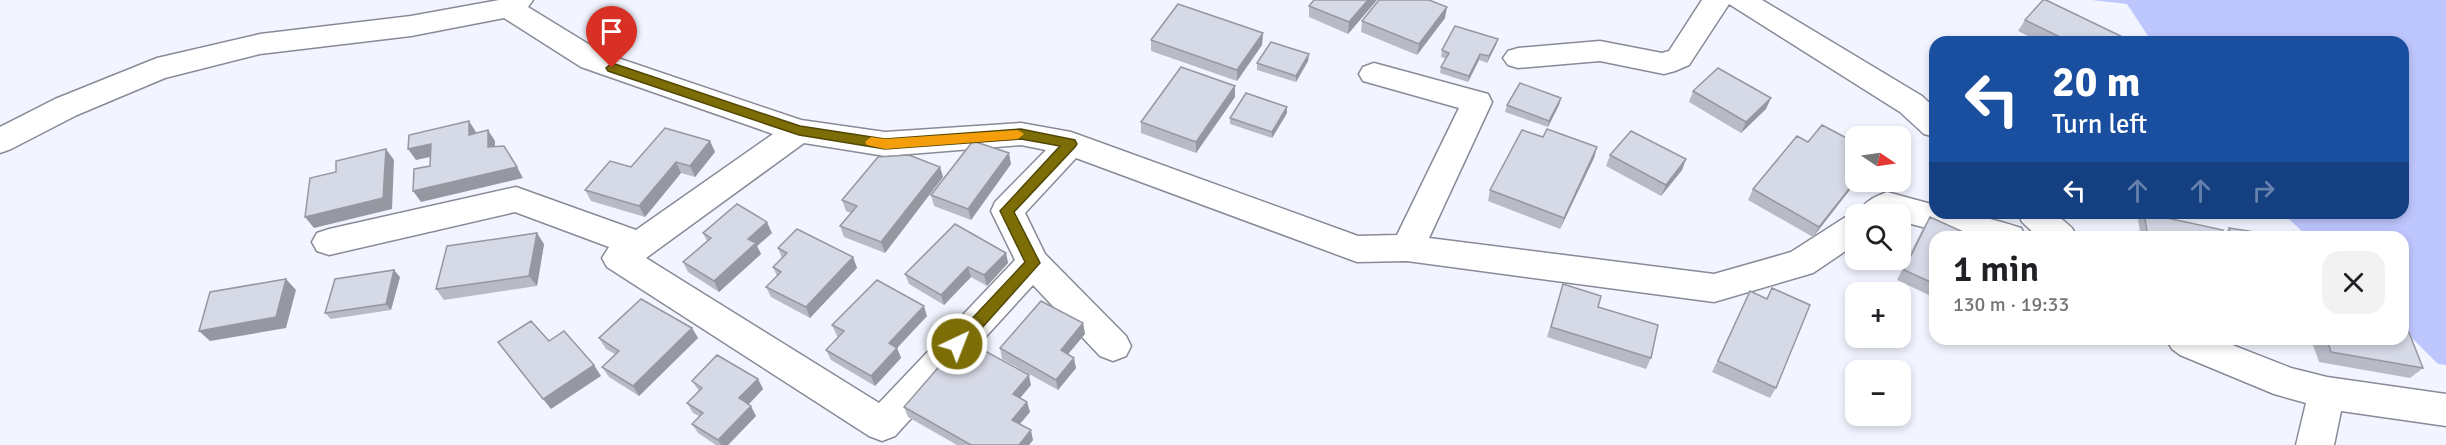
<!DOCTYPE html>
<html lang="en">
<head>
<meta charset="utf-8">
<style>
  body { margin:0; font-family:Signika,sans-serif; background:#f2f2f2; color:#202124; height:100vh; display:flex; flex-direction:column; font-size:22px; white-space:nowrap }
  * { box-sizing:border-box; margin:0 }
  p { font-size:20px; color:#757577 }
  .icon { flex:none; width:33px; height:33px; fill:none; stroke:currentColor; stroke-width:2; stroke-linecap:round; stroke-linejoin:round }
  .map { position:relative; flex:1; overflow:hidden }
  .details { position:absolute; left:1929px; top:231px; width:480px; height:114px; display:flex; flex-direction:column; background:#fff; border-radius:18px; box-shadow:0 3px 9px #0003 }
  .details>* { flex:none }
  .banner { position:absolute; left:1929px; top:36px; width:480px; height:183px; border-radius:18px; box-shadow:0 3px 9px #0003; background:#1a4fa0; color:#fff; overflow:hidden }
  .needle { width:39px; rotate:103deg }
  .buttons { position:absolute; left:1845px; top:126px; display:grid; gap:12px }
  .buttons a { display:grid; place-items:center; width:66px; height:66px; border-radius:12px; background:#fff; box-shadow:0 3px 9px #0003; font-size:30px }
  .pin { position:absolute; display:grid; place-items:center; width:51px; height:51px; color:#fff; margin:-62px -26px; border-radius:50% 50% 50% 0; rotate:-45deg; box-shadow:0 0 6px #0007 }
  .pin .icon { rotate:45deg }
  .me { position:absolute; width:66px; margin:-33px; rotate:43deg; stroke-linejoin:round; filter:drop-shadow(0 0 4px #0008) }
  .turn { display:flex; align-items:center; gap:21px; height:126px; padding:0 24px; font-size:27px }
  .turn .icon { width:78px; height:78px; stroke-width:2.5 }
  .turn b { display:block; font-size:42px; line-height:51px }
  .lanes { display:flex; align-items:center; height:57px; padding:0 24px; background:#0003; justify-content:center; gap:30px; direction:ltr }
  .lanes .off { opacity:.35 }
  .round { display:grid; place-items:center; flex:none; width:63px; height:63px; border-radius:18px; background:#f2f2f2 }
  .headline { display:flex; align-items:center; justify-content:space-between; height:102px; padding:0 24px }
  h1 { font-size:36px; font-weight:600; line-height:45px }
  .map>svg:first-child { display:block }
  .green { fill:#bec6fe }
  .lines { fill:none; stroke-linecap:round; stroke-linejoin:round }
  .minor-casing { stroke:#888a97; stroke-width:3 }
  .minor { fill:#fff; fill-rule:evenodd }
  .wall { fill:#b8bbc6 }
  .shaded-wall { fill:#9698a1 }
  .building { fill:#d6d9e6; stroke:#9698a1; stroke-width:1.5 }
  .route { fill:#7d6d07; stroke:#514705; stroke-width:1.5 }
  .slow { fill:#f59e0b }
</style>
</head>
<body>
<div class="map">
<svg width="2446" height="445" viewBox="0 0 2446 445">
  <rect width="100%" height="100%" fill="#f2f4ff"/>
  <!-- green -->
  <path class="green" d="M2092 0H2446V365L2438 364 2403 329V237H2308L2283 213H2403V42H2152L2127 4Z"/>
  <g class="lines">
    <defs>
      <path id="minor" d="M499 0H533L528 7 603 53 801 120 885 132 1021 123 1071 132 1358 236 1397 235 1459 108 1363 81 1359 74 1363 67 1374 63 1488 94 1492 102 1429 238 1714 274 1791 252 1844 218 1856 214V244L1813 273 1714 302 1407 261 1357 262 1076 158 1025 213 1045 254 1126 336 1131 346 1126 356 1113 361 1100 356 1033 285 895 436 882 441 869 436 607 267 602 258 609 247 515 212 329 255 317 251 312 242 317 233 329 229 516 187 636 230 773 134 581 67 504 18 411 36 260 54 165 78 77 115 11 149 0 153V127L55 99 157 58 260 34 411 16ZM804 143 885 156 1021 145 1046 150 995 202 991 211 1015 260 879 403 646 258Z
        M1702 0H1762L1922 96 1935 108V137L1924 134 1900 112 1729 4 1689 65 1675 71 1664 74 1600 61 1518 68 1508 65 1503 58 1508 51 1518 48 1600 41 1662 53 1669 51Z
        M1887 192 1935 205V213C1965 213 1992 218 2021 228L2026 237H1960L1900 221V214H1858C1863 202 1874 197 1887 192Z
        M2018 213H2055L2072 228 2077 237H2038L2022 222Z
        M2166 339H2217L2291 368 2327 377 2446 394V426L2341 411 2334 445H2296L2306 403 2274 394 2180 355 2172 349Z"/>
    </defs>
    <!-- minor casing -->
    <use href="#minor" class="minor-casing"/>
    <!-- minor -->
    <use href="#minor" class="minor"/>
  </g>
  <!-- wall -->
  <path class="wall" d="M1377 0 1348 34 1309 17V6Z
    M1445 18 1417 55 1361 32 1362 21Z
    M2025 20 2133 42H2040L2018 31Z
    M1263 33 1262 45 1237 81 1151 51V40Z
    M1498 39 1496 45 1487 63 1479 60 1468 82 1440 73 1441 67 1446 59 1441 57 1442 50Z
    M1309 54 1308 61 1296 82 1257 70V63Z
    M1693 91 1766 109 1741 133 1689 102Z
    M1235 97 1196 153 1141 133V122Z
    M1561 98 1559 105 1548 127 1505 112 1507 105Z
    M1287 107V113L1272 138 1230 124V118Z
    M710 141 715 152 695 177 681 173 645 217 591 201 585 190 631 167Z
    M1597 147 1594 158 1560 229 1488 201 1490 190Z
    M1610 155 1686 159 1682 170 1661 196 1606 166Z
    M1011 164 971 220 934 206 931 195Z
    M940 167 943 177 885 253 844 237 840 226 851 213 846 211 842 200Z
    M1856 182 1813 237 1748 200 1753 189Z
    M2144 213 2224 234 2229 228 2287 237H2141L2138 220Z
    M1930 217 1935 237V298L1897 280 1923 228Z
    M703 233H772L757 246 761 254 719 292 688 272 683 262 707 241Z
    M544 244 537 286 444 300 436 289Z
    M778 248 853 257 857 268 810 318 771 297 766 287 777 276 773 267 782 258Z
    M1006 253 1008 263 987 286 971 277 944 305 909 284 905 274Z
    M400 277 391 310 331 319 325 313Z
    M1563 284 1598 307 1651 358 1646 369 1547 337Z
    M1772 288 1776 388 1770 398 1712 372 1750 291 1766 299Z
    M927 316 897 348 901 358 875 386 831 360 826 350 839 337 837 336 832 325Z
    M1083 323 1085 334 1068 354 1076 368 1058 390 1002 359 1000 348Z
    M692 328 698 338 639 396 609 377 602 367 615 354 606 349 599 338Z
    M2300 339H2403L2423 368 2410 378 2319 362 2312 342Z
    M758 379 763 389 749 404 756 416 728 445H716L698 433 692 424 699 416 693 413 687 403 699 391 692 381Z
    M1031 385 1020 398 1027 402 1030 412 1019 424 1033 440 1029 445H957L908 417 904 407Z"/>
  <!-- shaded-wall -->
  <path class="shaded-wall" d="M1368 0H1377L1348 34 1349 22Z
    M1447 7 1445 18 1417 55 1419 44Z
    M1263 33 1262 45 1237 81V70Z
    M1498 39 1496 45 1487 63 1489 56Z
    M1309 54 1308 61 1296 82V76Z
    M1480 54 1479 60 1468 82 1469 76Z
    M1235 86V97L1196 153V142Z
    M1561 98 1559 105 1548 127 1549 121Z
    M1771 98 1766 109 1741 133 1746 122Z
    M1287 107V113L1272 138V132Z
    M469 121 476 132V146L469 135Z
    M488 130 495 141V158L488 147Z
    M710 141 715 152 695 177 690 166Z
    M431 144 439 155 416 160 408 149Z
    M1597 147 1594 158 1560 229 1564 218Z
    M386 149 394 160 392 209 314 228 305 217Z
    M1009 153 1011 164 971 220 968 209Z
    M1686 159 1682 170 1661 196 1666 185Z
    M676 162 681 173 645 217 639 206Z
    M517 167 523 178 421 202 413 191Z
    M940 167 943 177 885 253 881 242Z
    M1856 180V182L1813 237 1819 227Z
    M767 222 772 233 757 246 761 254 719 292 714 281 748 239Z
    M537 233 544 244 537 286 529 276Z
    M1006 253 1008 263 987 286 984 275Z
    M853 257 857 268 810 318 806 307Z
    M968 267 971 277 944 305 941 295Z
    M394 270 400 277 391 310 386 304Z
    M286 279 296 290 286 328 210 341 199 331Z
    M924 306 927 316 897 348 901 358 875 386 871 376 889 343Z
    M1083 323 1085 334 1063 360 1061 350Z
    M692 328 698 338 639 396 633 386Z
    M1074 358 1076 368 1058 390 1056 380Z
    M594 365 601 376 551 409 543 399Z
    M1029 375 1031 385 1015 404 1013 394Z
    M758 379 763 389 745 408 739 398Z
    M1027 402 1030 412 1015 430 1012 420Z
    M751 406 756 416 728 445H721L718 440Z
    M1031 430 1033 440 1029 445H1019Z"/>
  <!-- building -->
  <path class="building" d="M1314 0H1368L1349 22 1309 6Z
    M1379 0H1429L1447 7 1419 44 1362 21Z
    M2043 0H2046L2133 42H2070L2025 20Z
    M1178 4 1263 33 1237 70 1151 40Z
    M1455 26 1498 39 1489 56 1480 54 1469 76 1441 67 1449 53 1442 50Z
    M1271 42 1309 54 1296 76 1257 63Z
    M1181 67 1235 86 1196 142 1141 122Z
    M1718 68 1771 98 1746 122 1693 91Z
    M1520 83 1561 98 1549 121 1507 105Z
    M1246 93 1287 107 1272 132 1230 118Z
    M469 121V135L488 130V147L504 146 517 167 413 191 414 169 430 166 431 144 408 149 409 135Z
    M1822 125 1856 143V180L1819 227 1753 189 1797 136 1808 142Z
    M665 128 710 141 690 166 676 162 639 206 585 190 610 161 631 167Z
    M1547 129 1597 147 1564 218 1490 190 1522 130 1543 137Z
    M1631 131 1686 159 1666 185 1610 155Z
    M973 141 1009 153 968 209 931 195Z
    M386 149 383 198 305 217 310 178 336 172V161Z
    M909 155 940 167 881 242 840 226 857 206 842 200 878 157Z
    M737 204 767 222 748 239 756 243 714 281 683 262 711 238 703 233Z
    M2144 213 2223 230 2224 237H2148Z
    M1930 217 1974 237H1935V284L1904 270Z
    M955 224 1006 253 984 275 968 267 941 295 905 274Z
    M2229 228 2287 237H2232Z
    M797 229 853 257 806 307 766 287 781 272 773 267 787 253 778 248Z
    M537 233 529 276 436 289 447 246Z
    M394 270 386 304 325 313 335 279Z
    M286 279 276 317 199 331 210 292Z
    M877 280 924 306 889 343 897 348 871 376 826 350 844 331 832 325Z
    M1563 284 1601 296 1598 307 1658 325 1651 358 1551 327Z
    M1772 288 1810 305 1776 388 1718 361 1750 291 1767 299Z
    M641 299 692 328 633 386 602 367 619 351 599 338Z
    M1041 301 1083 323 1061 350 1074 358 1056 380 1000 348Z
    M2403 320H2404L2423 368 2331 352 2327 339H2403Z
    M531 321 549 341 564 331 594 365 543 399 498 342Z
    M963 339 1029 375 1013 394 1027 402 1012 420 1031 430 1019 445H971L904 407Z
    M717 355 758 379 739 398 751 406 718 440 692 424 703 413 687 403 702 388 692 381Z"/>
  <!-- route -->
  <path class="route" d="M612 63 800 126 885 139 1021 129 1075 140 1077 144 1075 147 1014 212 1040 263 963 349H952L950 344 952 340 1025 262 1000 211 1060 146 1021 139 885 149 799 135 608 71 606 68Z"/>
  <!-- slow -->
  <path class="slow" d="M1018 130 1024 134 1018 139 885 149 867 145 865 142 871 137 885 139Z"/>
</svg>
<div class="buttons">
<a><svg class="needle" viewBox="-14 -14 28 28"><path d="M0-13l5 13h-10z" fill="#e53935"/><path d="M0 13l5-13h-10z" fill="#757577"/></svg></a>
<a><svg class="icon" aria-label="search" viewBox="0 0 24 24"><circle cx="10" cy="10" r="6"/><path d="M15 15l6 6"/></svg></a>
<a>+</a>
<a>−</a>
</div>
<div class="pin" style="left:612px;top:68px;background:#d93025"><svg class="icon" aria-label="arrive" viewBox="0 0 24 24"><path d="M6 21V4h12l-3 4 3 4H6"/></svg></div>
<svg class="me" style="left:957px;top:344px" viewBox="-20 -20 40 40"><circle r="17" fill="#7d6d07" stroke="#fff" stroke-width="3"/><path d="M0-11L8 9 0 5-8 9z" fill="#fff"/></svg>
<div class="banner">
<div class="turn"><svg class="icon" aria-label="left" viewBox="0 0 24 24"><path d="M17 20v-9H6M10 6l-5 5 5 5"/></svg><div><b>20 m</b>Turn left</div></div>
<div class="lanes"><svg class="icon" aria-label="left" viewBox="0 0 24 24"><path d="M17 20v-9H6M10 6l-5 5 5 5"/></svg><svg class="icon off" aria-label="ahead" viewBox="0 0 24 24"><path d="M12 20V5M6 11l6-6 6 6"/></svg><svg class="icon off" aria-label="ahead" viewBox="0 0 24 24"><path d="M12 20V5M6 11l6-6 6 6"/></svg><svg class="icon off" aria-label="right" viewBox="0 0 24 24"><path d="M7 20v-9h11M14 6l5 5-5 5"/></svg></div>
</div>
<section class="details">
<div class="headline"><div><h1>1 min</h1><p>130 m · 19:33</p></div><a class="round"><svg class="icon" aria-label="close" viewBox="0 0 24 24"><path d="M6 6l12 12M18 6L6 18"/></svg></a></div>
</section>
</div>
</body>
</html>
